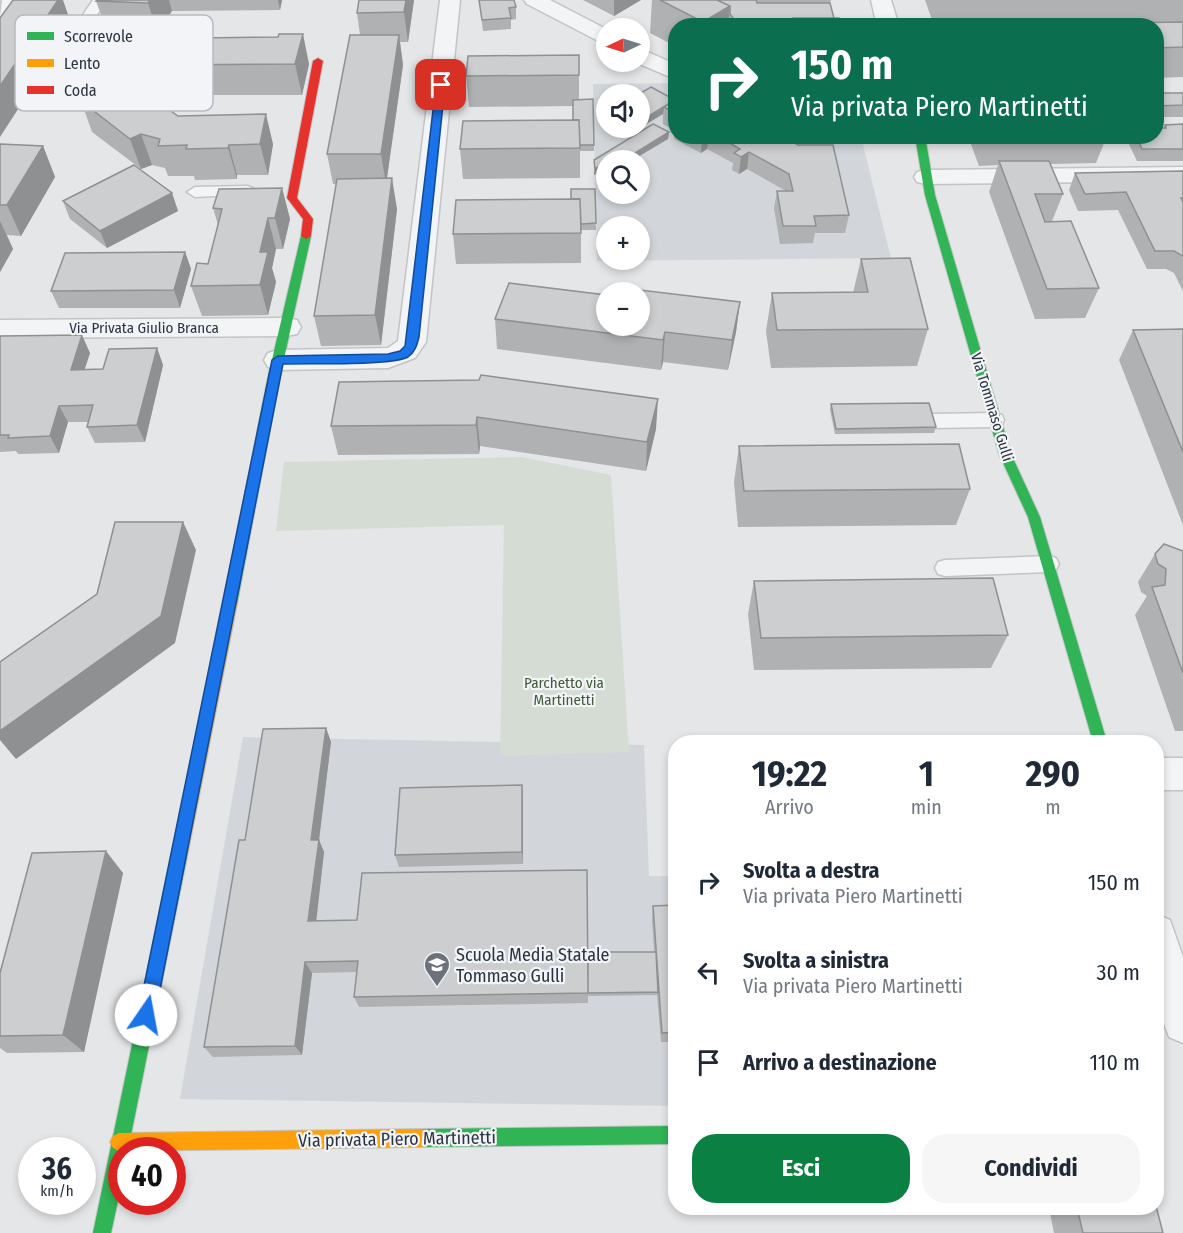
<!DOCTYPE html>
<html lang="it">
<head>
<meta charset="utf-8">
<style>
  body { margin:0; font-family:"Fira Sans Condensed",sans-serif; background:#f6f6f7; color:#1f2937; height:100vh; display:flex; flex-direction:column; font-size:22px; white-space:nowrap }
  * { box-sizing:border-box; margin:0 }
  p { font-size:20px; color:#747a83 }
  .icon { flex:none; width:33px; height:33px; fill:none; stroke:currentColor; stroke-width:2; stroke-linecap:round; stroke-linejoin:round }
  .map { position:relative; flex:1; overflow:hidden }
  .sheet { position:absolute; left:668px; top:735px; width:496px; height:480px; display:flex; flex-direction:column; background:#fff; border-radius:24px; box-shadow:0 3px 9px #0003 }
  .sheet>* { flex:none }
  .top-card { position:absolute; left:668px; top:18px; width:496px; height:126px; border-radius:24px; box-shadow:0 3px 9px #0003; background:#0b6e4f; color:#fff; overflow:hidden }
  .needle { width:39px; rotate:266deg }
  .buttons { position:absolute; left:596px; top:18px; display:grid; gap:12px }
  .buttons a { display:grid; place-items:center; width:54px; height:54px; border-radius:50%; background:#fff; box-shadow:0 3px 9px #0003; font-size:30px }
  .speed { position:absolute; left:18px; top:1137px; display:flex; gap:12px; font-size:30px; font-weight:700; text-align:center }
  .speed>* { display:grid; place-content:center; width:78px; height:78px; border-radius:50%; background:#fff; box-shadow:0 3px 9px #0003; line-height:1 }
  .speed small { font-size:15px; font-weight:400 }
  .speed .limit { border:9px solid #d22; background:#fff; color:#111 }
  .pin { position:absolute; display:grid; place-items:center; width:51px; height:51px; color:#fff; margin:-26px; border-radius:12px; box-shadow:0 3px 9px #0006 }
  .me { position:absolute; width:66px; margin:-33px; rotate:12deg; stroke-linejoin:round; filter:drop-shadow(0 0 4px #0008) }
  .turn { display:flex; align-items:center; gap:21px; height:126px; padding:0 24px; font-size:27px }
  .turn .icon { width:78px; height:78px; stroke-width:2.5 }
  .turn b { display:block; font-size:42px; line-height:51px }
  .eta { display:flex; justify-content:space-evenly; align-items:center; height:102px; text-align:center }
  .eta b { font-size:36px; font-weight:700; line-height:42px }
  .cta { display:flex; gap:12px; margin-top:auto; padding:12px 24px }
  .cta a { flex:1; height:69px; border-radius:24px; background:#0b8043; color:#fff; font-size:24px; font-weight:700; line-height:69px; text-align:center }
  .cta a+a { background:#f6f6f7; color:#1f2937 }
  ul { padding:0; list-style:none }
  li { display:flex; align-items:center; gap:18px; height:90px; padding:0 24px }
  li div { flex:1 }
  li b { display:block; font-size:22px }
  li em { font-style:normal }
  .map>svg:first-child { display:block }
  .built { fill:#d2d6db; fill-rule:evenodd }
  .green { fill:#d5dcd4 }
  .lines { fill:none; stroke-linecap:round; stroke-linejoin:round }
  .lane-casing { stroke:#c2c4c6; stroke-width:3 }
  .street-casing { stroke:#c2c4c6; stroke-width:3 }
  .fast-casing { stroke:#c2c4c6; stroke-width:2 }
  .slow-casing { stroke:#c2c4c6; stroke-width:2 }
  .jam-casing { stroke:#c2c4c6; stroke-width:2 }
  .lane { fill:#f3f4f5; fill-rule:evenodd }
  .street { fill:#f3f4f5; fill-rule:evenodd }
  .fast { fill:#30b455; fill-rule:evenodd }
  .slow { fill:#ff9f0a; fill-rule:evenodd }
  .jam { fill:#e5322d; fill-rule:evenodd }
  .wall { fill:#afb1b3 }
  .shaded-wall { fill:#8f9092 }
  .building { fill:#ccced0; stroke:#8f9092; stroke-width:1.5 }
  .route { fill:#1a73e8; stroke:#114b97; stroke-width:1.5 }
  .labels { text-anchor:middle; stroke-width:4.5; stroke-linejoin:round; paint-order:stroke }
  .street-label { font-size:15px; fill:#2b3441; stroke:#f2f4f7 }
  .park-label { font-size:15px; fill:#415c38; stroke:#f2f4f7 }
  .near-poi-label { font-size:18px; fill:#2b3441; stroke:#f2f4f7; text-anchor:start }
  .near-street-label { font-size:18px; fill:#2b3441; stroke:#f2f4f7 }
  .key { fill:#f2f4f7; stroke:#b6bac0; stroke-width:1.5 }
  .key-label { font-size:16px; fill:#2b3441 }
</style>
</head>
<body>
<div class="map">
<svg width="1183" height="1233" viewBox="0 0 1183 1233">
  <rect width="100%" height="100%" fill="#e4e6e8"/>
  <!-- built -->
  <path class="built" d="M675 83V136L861 137 891 258 597 261 593 84ZM606 94H639V128H606ZM606 160H639V194H606ZM606 226H639V260H606Z
    M243 737 644 745 649 876H675V1106L180 1099Z"/>
  <!-- green -->
  <path class="green" d="M522 457 611 475 629 752 500 756 504 525 276 531 284 462Z"/>
  <g class="lines">
    <defs>
      <path id="lane" d="M2 0H16L5 15 0 16Z
        M93 0H107L88 28H78L76 25Z
        M247 186 253 188 255 191 253 194 195 197 187 192 195 187Z
        M995 413 1002 415 1004 420 1002 425 995 427 931 428 924 426 922 421 924 416 931 414Z
        M1049 556 1056 558 1059 564 1056 570 1049 572 945 576 938 574 935 568 938 562 945 560Z"/>
      <path id="street" d="M440 0H460L426 342 415 358 388 368 278 370 268 367 264 360 268 353 278 350 388 348 398 341Z
        M524 0H550L606 29V45L527 4Z
        M871 0H891L899 26H877Z
        M639 48 675 64V79L635 62H639Z
        M1183 167V181L926 184 917 182 914 177 917 172 926 170Z
        M287 318 297 320 301 327 297 334 287 336 0 338V320Z
        M1156 758H1183V790H1156Z
        M1156 914 1170 920 1183 957V1043L1169 1037 1156 1002Z"/>
      <path id="fast" d="M915 136H925L935 195 1011 454 1040 517 1107 742H1093L1028 517 999 454 925 195Z
        M306 233 311 236 280 377 237 604 235 608H225L223 604 268 377 301 236Z
        M179 850 184 852 187 857 128 1150H122V1182L111 1233H93L171 857 174 852Z
        M675 1126V1144L422 1147 416 1144 413 1138 416 1132 422 1129Z"/>
      <path id="slow" d="M230 599 235 600 237 604 187 857 184 862 179 864 174 862 171 857 223 604 225 600Z
        M422 1129 428 1132 431 1138 428 1144 422 1147 119 1151 113 1148 110 1142 113 1136 119 1133Z"/>
      <path id="jam" d="M318 58 323 61 297 198 313 219 311 236 306 239 301 236 303 219 287 198 313 61Z"/>
    </defs>
    <!-- lane casing -->
    <use href="#lane" class="lane-casing"/>
    <!-- street casing -->
    <use href="#street" class="street-casing"/>
    <!-- fast casing -->
    <use href="#fast" class="fast-casing"/>
    <!-- slow casing -->
    <use href="#slow" class="slow-casing"/>
    <!-- jam casing -->
    <use href="#jam" class="jam-casing"/>
    <!-- lane -->
    <use href="#lane" class="lane"/>
    <!-- street -->
    <use href="#street" class="street"/>
    <!-- fast -->
    <use href="#fast" class="fast"/>
    <!-- slow -->
    <use href="#slow" class="slow"/>
    <!-- jam -->
    <use href="#jam" class="jam"/>
  </g>
  <!-- wall -->
  <path class="wall" d="M97 0H282L280 10 172 11 157 32 107 31 96 1Z
    M414 0 408 42H400L403 65 387 178 397 209 381 345 321 346 314 316 336 184H333L327 154 360 35 357 13Z
    M479 0 516 7V19L511 20V29L483 31Z
    M583 0H641L614 16Z
    M652 0H831L830 3 834 18 841 26H734L729 20 728 26H675V46L650 33Z
    M925 0H1183V77L1156 78V26H934Z
    M199 34 200 38 309 64 302 95H162L153 65Z
    M579 55V100L594 145V151H580V178L463 179 460 149 573 120V106L469 107 466 76Z
    M651 87 675 100V136H782L849 215 845 233H815L813 243 780 244 774 208 777 191H786L747 169 739 174 732 170 733 163 707 149 701 153 674 139 675 131 663 124V114L633 132 626 128H639Z
    M1156 93H1183V117H1156Z
    M81 101 178 116 273 144 268 175H237V179L195 180 194 176H168L165 168 152 165 141 169 92 132Z
    M1183 124V161H1137L1127 140 1128 136H1156L1165 125Z
    M669 132 668 139 633 160H631L624 157 594 175V160Z
    M968 136H1107L1096 163 1050 164 1063 194 1052 221 1099 288 1085 318 1035 319 989 192 998 165 979 166Z
    M0 144 43 146 55 177 21 236 7 235 13 249 0 272Z
    M1183 171V291L1174 273 1166 269H1147L1118 210 1078 211 1069 190 1075 173Z
    M282 188 290 219 283 249H276L272 268 276 282 268 315 202 316 191 286 208 264 218 225 213 208Z
    M595 189 596 230H581V263L456 264 453 234 571 199Z
    M172 193 178 211 107 248 70 219 63 201Z
    M185 252 191 269 180 308H59L51 291Z
    M861 259 928 329 917 366 771 368 766 331 772 293H853Z
    M740 302 736 332 728 370 663 362 661 370 497 349 495 319 639 326Z
    M1183 329V525L1119 360 1133 330Z
    M0 336 90 353 84 370 103 369 157 348 163 365 145 442 95 443 87 427 88 422H68L59 453 18 454 16 451 0 452Z
    M339 382 656 429 646 471 480 446 479 454 338 455 331 426Z
    M831 404 936 427 934 433 835 434 830 410Z
    M739 446 970 489 956 525 738 527 734 482Z
    M1183 551V731H1175L1135 615 1147 596 1141 592 1138 582 1155 554Z
    M754 581 1008 635 991 668 754 670 748 614Z
    M326 728 331 742 319 840 324 852 316 921 588 952H654L652 918 653 906 675 905V1042H661L657 995 588 996V1003L359 1007 354 997 357 972 312 973 302 1055 213 1057 204 1047 245 840Z
    M522 785 523 799V864L399 867 395 855Z
    M123 873 84 1052 7 1053 0 1048V973Z
    M1049 1208H1156L1163 1233H1054Z"/>
  <!-- shaded-wall -->
  <path class="shaded-wall" d="M58 0H63L72 26 0 137V86Z
    M150 0H169L172 11 157 32 148 3Z
    M278 0H282L280 10Z
    M406 0H414L408 42 404 12Z
    M614 0H641L614 16Z
    M730 6 728 26H703V22Z
    M303 34 309 64 302 95 295 64Z
    M399 35 403 65 386 184 381 154Z
    M664 107 663 114 633 132V128H639V122Z
    M266 114 273 144 268 175 260 144Z
    M669 132 668 139 632 160V155Z
    M141 134 152 165 141 169 130 139Z
    M702 136H709L707 149 701 153Z
    M229 145 237 175V179L228 148Z
    M43 146 55 177 21 236 7 205Z
    M624 151V157L618 160H608Z
    M749 152 747 169 739 174 741 157Z
    M606 162V168L594 175 595 169Z
    M392 178 397 209 381 345 375 315Z
    M282 188 290 219 283 249 275 218Z
    M172 193 178 211 107 248 100 231Z
    M268 218 276 249 272 268 276 282 268 315 260 285V252Z
    M0 221 13 249 0 272Z
    M185 252 191 269 180 308 174 290Z
    M740 302 736 332 728 370 732 340Z
    M665 332 663 362 661 370 663 340Z
    M82 335 90 353 79 387 71 370Z
    M157 348 163 365 145 442 137 425Z
    M658 399 656 429 646 471 647 442Z
    M59 406 68 422 59 453 50 436Z
    M477 417 480 446 479 454 476 425Z
    M183 522 196 550 175 643 16 759 0 740V731Z
    M326 728 331 742 319 840 324 852 315 932 308 921 311 840Z
    M522 785 523 799V864L522 852Z
    M106 851 123 873 84 1052 63 1035Z
    M305 962 312 973 302 1055 295 1046Z"/>
  <!-- building -->
  <path class="building" d="M13 0H58L0 86V18Z
    M97 0H150L148 3 96 1Z
    M359 0H406L404 12 357 13Z
    M479 0H514L516 7 509 8 511 18 482 20Z
    M660 0H717L730 6 703 22Z
    M717 0H756L757 3H830L834 18H793L792 22H757L760 26H739L730 14V6Z
    M793 18H839L841 26H795Z
    M996 22 998 26H950V24Z
    M1183 22V47L1156 48V26H1046L1045 24Z
    M164 34H199L198 38 278 37 279 34H303L295 64 153 65Z
    M350 35H399L381 154H327Z
    M579 55V75L466 76 468 56Z
    M124 78 178 116 266 114 260 144 229 145 228 148 186 149 187 145 158 146 160 139 141 134 130 139 81 101Z
    M651 87 675 100 639 122V94Z
    M1156 93H1183V105L1156 106Z
    M593 99 594 145H580L579 120H573V100Z
    M675 100V113L664 107Z
    M579 120 580 148 460 149 463 121Z
    M653 124 669 132 632 155 624 151 608 160H606V162L595 169 594 160Z
    M1183 124V149H1142L1136 136H1156V128H1166L1165 125Z
    M718 136H782L798 145H833L849 215 814 216 816 226H783L777 191H793L789 174 749 152 741 157 734 153 740 149Z
    M0 144 43 146 7 205H0Z
    M999 161H1049L1063 194H1035L1045 222 1071 221 1099 288 1047 289Z
    M134 165 172 193 100 231 63 201Z
    M1183 171V198H1181L1183 202V256L1174 251H1155L1126 192 1085 194 1075 173Z
    M392 178 375 315 314 316 337 179Z
    M282 188 275 218H268L260 252H268L260 285 191 286 197 263 208 264 222 209 213 208 219 189Z
    M571 189H595L596 223 581 224 580 199H571Z
    M580 199 581 233 453 234 456 200Z
    M185 252 174 290 51 291 65 253Z
    M910 258 928 329 777 330 772 293 868 292 861 259Z
    M509 283 606 295V326H639L640 290 740 302 732 340 665 332 663 340 495 319Z
    M1183 329V452L1133 330Z
    M82 335 71 370 103 369 109 349 157 348 137 425 87 427 93 405 59 406 50 436 8 438 9 435H0V336Z
    M481 375 658 399 647 442 477 417 476 425 331 426 339 382 479 380Z
    M929 403 936 427 836 429 831 404Z
    M959 444 970 489 744 491 739 446Z
    M115 522H183L161 616 0 731V662L97 594Z
    M1164 544 1183 551V673L1152 587 1165 585 1166 569 1158 564 1155 554Z
    M993 578 1008 635 761 638 754 581Z
    M326 728 311 840H319L308 921 357 920 362 873 587 870 588 993 354 997 358 961 305 962 295 1046 204 1047 239 840H245L263 729Z
    M522 785V852L395 855 400 788Z
    M106 851 63 1035 0 1036V973L32 853Z
    M675 905V1032L662 1033 653 906Z
    M588 952H656L658 992 588 993Z
    M1156 1206 1163 1233H1083L1077 1208H1156Z"/>
  <!-- route -->
  <path class="route" d="M441 82 445 85 419 337C417 345 415 352 408 357 392 366 307 363 283 364L155 1015 152 1021 146 1023 140 1021 138 1015 272 360 278 356 388 354 400 351 405 346 436 85Z"/>
  <!-- icons -->
  <defs>
    <symbol id="school-pin" viewBox="-11 -11 22 30"><path d="M0 17L-7.5 6A9.5 9.5 0 1 1 7.5 6Z" fill="#6c727b" stroke="#f2f4f7"/><path d="M0-5L7-2L0 1L-7-2ZM-4 1L0 2.5L4 1V4Q0 6-4 4Z" fill="#fff"/></symbol>
  </defs>
  <g fill-rule="evenodd">
    <use href="#school-pin" x="422" y="950" width="30" height="40"/>
  </g>
  <g class="labels">
    <!-- street labels -->
    <g class="street-label">
      <text x="144" y="333">Via Privata Giulio Branca</text>
      <text transform="translate(992 407) rotate(73)" y="5">Via Tommaso Gulli</text>
    </g>
    <!-- park labels -->
    <g class="park-label">
      <text x="564" y="688">Parchetto via<tspan x="564" dy="17">Martinetti</tspan></text>
    </g>
    <!-- near-poi labels -->
    <g class="near-poi-label">
      <text x="456" y="961">Scuola Media Statale<tspan x="456" dy="21">Tommaso Gulli</tspan></text>
    </g>
    <!-- near-street labels -->
    <g class="near-street-label">
      <text transform="translate(397 1139) rotate(-1)" y="6">Via privata Piero Martinetti</text>
    </g>
  </g>
  <!-- legend -->
  <rect x="15" y="15" width="198" height="96" rx="9" class="key"/>
  <rect x="27" y="32" width="27" height="8" fill="#30b455"/>
  <rect x="27" y="59" width="27" height="8" fill="#ff9f0a"/>
  <rect x="27" y="86" width="27" height="8" fill="#e5322d"/>
  <g class="key-label">
    <text x="64" y="42">Scorrevole</text>
    <text x="64" y="69">Lento</text>
    <text x="64" y="96">Coda</text>
  </g>
</svg>
<div class="buttons">
<a><svg class="needle" viewBox="-14 -14 28 28"><path d="M0-13l5 13h-10z" fill="#e53935"/><path d="M0 13l5-13h-10z" fill="#747a83"/></svg></a>
<a><svg class="icon" aria-label="sound" viewBox="0 0 24 24"><path d="M4 9h4l5-4v14l-5-4H4zM17 9q2 3 0 6"/></svg></a>
<a><svg class="icon" aria-label="search" viewBox="0 0 24 24"><circle cx="10" cy="10" r="6"/><path d="M15 15l6 6"/></svg></a>
<a>+</a>
<a>−</a>
</div>
<div class="speed"><div>36<small>km/h</small></div><div class="limit">40</div></div>
<div class="pin" style="left:441px;top:85px;background:#d93025"><svg class="icon" aria-label="arrive" viewBox="0 0 24 24"><path d="M6 21V4h12l-3 4 3 4H6"/></svg></div>
<svg class="me" style="left:146px;top:1015px" viewBox="-20 -20 40 40"><circle r="19" fill="#fff"/><path d="M0-13L10 11 0 6-10 11z" fill="#1a73e8"/></svg>
<div class="top-card">
<div class="turn"><svg class="icon" aria-label="right" viewBox="0 0 24 24"><path d="M7 20v-9h11M14 6l5 5-5 5"/></svg><div><b>150 m</b>Via privata Piero Martinetti</div></div>
</div>
<section class="sheet">
<div class="eta">
<div><b>19:22</b><p>Arrivo</p></div>
<div><b>1</b><p>min</p></div>
<div><b>290</b><p>m</p></div>
</div>
<ul>
<li><svg class="icon" aria-label="right" viewBox="0 0 24 24"><path d="M7 20v-9h11M14 6l5 5-5 5"/></svg><div><b>Svolta a destra</b><p>Via privata Piero Martinetti</p></div><em>150 m</em></li>
<li><svg class="icon" aria-label="left" viewBox="0 0 24 24"><path d="M17 20v-9H6M10 6l-5 5 5 5"/></svg><div><b>Svolta a sinistra</b><p>Via privata Piero Martinetti</p></div><em>30 m</em></li>
<li><svg class="icon" aria-label="arrive" viewBox="0 0 24 24"><path d="M6 21V4h12l-3 4 3 4H6"/></svg><div><b>Arrivo a destinazione</b></div><em>110 m</em></li>
</ul>
<div class="cta"><a>Esci</a><a>Condividi</a></div>
</section>
</div>
</body>
</html>
